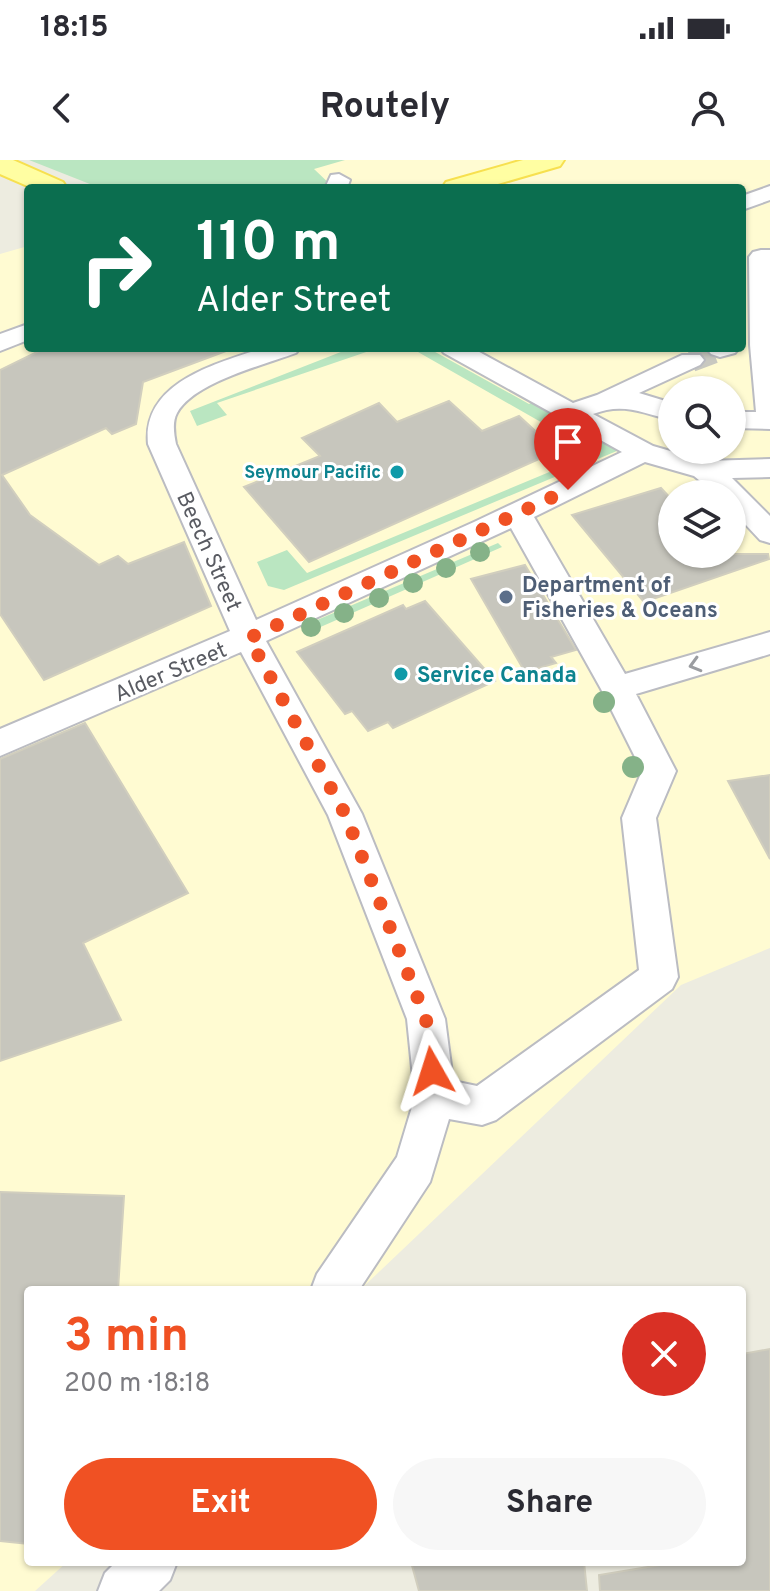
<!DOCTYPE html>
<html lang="en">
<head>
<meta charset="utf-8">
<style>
  body { margin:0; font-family:Overpass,sans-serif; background:#f7f7f7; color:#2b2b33; height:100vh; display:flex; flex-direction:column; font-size:30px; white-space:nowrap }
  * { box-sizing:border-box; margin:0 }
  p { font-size:26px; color:#7c7c81 }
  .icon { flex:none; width:44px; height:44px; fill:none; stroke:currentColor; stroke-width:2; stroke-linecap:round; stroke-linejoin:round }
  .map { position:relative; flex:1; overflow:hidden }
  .details { position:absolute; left:24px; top:1126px; width:722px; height:280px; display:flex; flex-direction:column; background:#fff; border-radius:8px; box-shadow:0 2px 6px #0004 }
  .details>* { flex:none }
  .guide { position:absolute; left:24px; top:24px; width:722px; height:168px; border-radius:8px; box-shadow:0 2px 6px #0004; background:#0b6e4f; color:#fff; overflow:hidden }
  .buttons { position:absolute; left:658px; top:216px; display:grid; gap:16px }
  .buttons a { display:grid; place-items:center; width:88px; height:88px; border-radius:50%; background:#fff; box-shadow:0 2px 6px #0004; font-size:40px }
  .pin { position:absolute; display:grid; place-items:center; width:68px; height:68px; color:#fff; margin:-82px -34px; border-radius:50% 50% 50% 0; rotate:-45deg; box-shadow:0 0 8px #0007 }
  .pin .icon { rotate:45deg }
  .me { position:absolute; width:88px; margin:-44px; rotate:354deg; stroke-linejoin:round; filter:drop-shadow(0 0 6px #0008) }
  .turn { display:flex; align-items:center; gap:28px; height:168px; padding:0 40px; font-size:36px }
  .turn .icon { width:104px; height:104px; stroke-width:2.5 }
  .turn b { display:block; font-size:56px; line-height:68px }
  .round { display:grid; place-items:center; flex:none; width:84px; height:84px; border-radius:42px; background:#f7f7f7 }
  .overview { display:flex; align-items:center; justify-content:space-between; height:136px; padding:0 40px }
  h1 { font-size:48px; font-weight:700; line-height:60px; color:#f05123 }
  .primary-button { display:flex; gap:16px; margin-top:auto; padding:16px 40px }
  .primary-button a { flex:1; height:92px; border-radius:48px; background:#f05123; color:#fff; font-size:32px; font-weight:700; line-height:92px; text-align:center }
  .primary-button a+a { background:#f7f7f7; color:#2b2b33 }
  .status { display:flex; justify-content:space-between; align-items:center; height:56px; padding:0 40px; background:#fff; direction:ltr }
  .status svg { height:22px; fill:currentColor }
  header { display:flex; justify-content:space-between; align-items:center; height:104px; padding:0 40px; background:#fff; font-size:36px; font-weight:700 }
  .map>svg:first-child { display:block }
  .commercial { fill:#fffbd2; fill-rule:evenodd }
  .green { fill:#bae6c1 }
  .building { fill:#c7c6bd; stroke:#d1cebe; stroke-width:2 }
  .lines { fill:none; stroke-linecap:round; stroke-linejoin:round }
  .minor-tunnel { stroke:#c8c8c0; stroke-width:24; stroke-dasharray:24 12; stroke-linecap:butt }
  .minor-casing { stroke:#bbbcc2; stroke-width:4 }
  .major-casing { stroke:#f7e04f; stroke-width:4 }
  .minor { fill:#fff; fill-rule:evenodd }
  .major { fill:#fffea2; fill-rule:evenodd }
  .tree { fill:#85b288 }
  .oneway { stroke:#9b9da1 }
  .route { stroke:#f05123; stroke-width:14; stroke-dasharray:0 25.2 }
  .culture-dot { fill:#0f9aa8; stroke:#fff; stroke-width:3 }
  .service-dot { fill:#5c6f8a; stroke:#fff; stroke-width:3 }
  .labels { text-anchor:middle; stroke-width:6; stroke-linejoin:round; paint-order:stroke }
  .far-culture-label { font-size:18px; font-weight:bold; fill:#0d838f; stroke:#fff; text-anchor:end }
  .street-label { font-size:22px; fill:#595b62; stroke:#fff }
  .service-label { font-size:22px; font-weight:bold; fill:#4e5e75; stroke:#fff; text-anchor:start }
  .culture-label { font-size:22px; font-weight:bold; fill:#0d838f; stroke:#fff; text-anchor:start }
</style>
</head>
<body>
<div class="status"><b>18:15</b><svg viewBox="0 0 49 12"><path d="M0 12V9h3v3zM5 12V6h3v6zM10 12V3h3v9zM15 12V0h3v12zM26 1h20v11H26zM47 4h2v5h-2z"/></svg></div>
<header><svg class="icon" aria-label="back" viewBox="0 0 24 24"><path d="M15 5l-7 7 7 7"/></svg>Routely<svg class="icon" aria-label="person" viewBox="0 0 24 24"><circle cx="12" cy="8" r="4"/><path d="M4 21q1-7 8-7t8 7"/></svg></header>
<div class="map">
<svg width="770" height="1431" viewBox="0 0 770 1431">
  <rect width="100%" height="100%" fill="#edece0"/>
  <!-- commercial -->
  <path class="commercial" d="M301 0H770V788L681 825 360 1130H28V1402H67L35 1431H0V94L28 86V188H742V28H212ZM672 230H732V290H672ZM672 334H732V394H672Z"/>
  <!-- green -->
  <path class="green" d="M29 0H345L314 9 334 28H100Z
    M351 188H378L217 243 227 255 197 266 190 251Z
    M411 188H428L529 244 536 240 624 288 284 430 268 426 257 402 287 390 307 413 595 293Z
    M498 383 502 387 316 469 310 463Z"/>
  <!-- building -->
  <path class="building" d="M45 188H226V191L143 222 136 264 112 274 106 268 2 315 30 355 99 405 118 396 128 404 184 382 211 446 44 520 0 454V210Z
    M449 241 482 271 519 256 557 291 309 402 244 327 320 296 302 278 379 243 397 262Z
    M661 328 672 340V394H768L769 399 644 442 572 355Z
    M525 405 576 490 551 497 556 503 525 512 471 419Z
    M425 441 495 521 393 568 388 562 368 571 352 551 345 554 297 492 403 445 406 449Z
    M85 563 188 733 83 783 121 860 0 901V599Z
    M770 615V699L728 621Z
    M0 1032 124 1036 118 1130H28V1384L0 1381Z
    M770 1189V1431H600L599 1415 678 1402H742V1194Z
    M411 1402H584L587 1431H419Z"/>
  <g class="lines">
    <!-- minor-tunnel -->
    <path class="minor-tunnel" d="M691 200 720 189"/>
    <defs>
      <path id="minor" d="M339 14 350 20 347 28H325L331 15Z
        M770 26V40L742 50V36Z
        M761 90H770V269L732 268V252H756L750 185 749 97 753 92Z
        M28 164V180L0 191V174Z
        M263 188H300L296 193C264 205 194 222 177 253 172 262 174 274 176 284L256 460 474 362 622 292 444 193 440 188H472L573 243 597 235 682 195H700L704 200 700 205 639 233 672 243V260C642 253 623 242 593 254L653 286 705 301 770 299V317L732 318 770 356V383L760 380 732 350V334H716L694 316 645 302 534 357 625 514 770 472V494L636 534 676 611 656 658 678 817 672 829 496 960 482 965 449 959 430 1022 359 1130H311L317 1114 397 997 415 937 407 859 328 655 241 492 0 596V569L230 471 148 284C142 222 216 204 263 188ZM511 368 601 529 642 611 622 658 639 810 477 926 453 921 445 859 362 654 266 481Z
        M739 188 735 193 720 197 711 194 707 189Z
        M116 1402H177L170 1420 159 1431H98L105 1413Z"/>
      <path id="major" d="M0 0H13L63 22 67 28H32L0 14Z
        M523 0H564L560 6 484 28H442L446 22Z"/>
    </defs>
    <!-- minor casing -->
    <use href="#minor" class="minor-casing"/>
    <!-- major casing -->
    <use href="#major" class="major-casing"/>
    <!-- minor -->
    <use href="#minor" class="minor"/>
    <!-- major -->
    <use href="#major" class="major"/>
  </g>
  <!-- trees -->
  <g class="tree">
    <circle cx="480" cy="392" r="10"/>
    <circle cx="446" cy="408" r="10"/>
    <circle cx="413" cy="423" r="10"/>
    <circle cx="379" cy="438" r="10"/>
    <circle cx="344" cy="453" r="10"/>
    <circle cx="311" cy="467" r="10"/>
    <circle cx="604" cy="542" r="11"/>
    <circle cx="633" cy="607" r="11"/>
  </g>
  <!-- one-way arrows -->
  <defs><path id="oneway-chevron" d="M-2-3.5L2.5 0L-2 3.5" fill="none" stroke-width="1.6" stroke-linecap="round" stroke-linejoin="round" transform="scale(2)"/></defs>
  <use class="oneway" href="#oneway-chevron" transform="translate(695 505) rotate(164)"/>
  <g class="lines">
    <!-- route -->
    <path class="route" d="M432 911 426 859 345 654 249 478 568 330"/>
  </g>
  <!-- markers -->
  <g class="culture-dot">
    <circle cx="397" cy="312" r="8"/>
    <circle cx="401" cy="514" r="8"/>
  </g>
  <circle class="service-dot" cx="506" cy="437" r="8"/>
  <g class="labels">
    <!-- far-culture labels -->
    <g class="far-culture-label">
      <text x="381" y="318">Seymour Pacific</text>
    </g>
    <!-- street labels -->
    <g class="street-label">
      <text transform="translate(210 391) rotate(66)" y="8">Beech Street</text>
      <text transform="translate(170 511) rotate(-23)" y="8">Alder Street</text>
    </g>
    <!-- service labels -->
    <g class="service-label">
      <text x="522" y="432">Department of<tspan x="522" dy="25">Fisheries &amp; Oceans</tspan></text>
    </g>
    <!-- culture labels -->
    <g class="culture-label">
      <text x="417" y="522">Service Canada</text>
    </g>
  </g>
</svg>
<div class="buttons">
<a><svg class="icon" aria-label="search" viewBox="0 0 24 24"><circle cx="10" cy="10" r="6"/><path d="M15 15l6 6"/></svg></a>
<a><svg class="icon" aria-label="layers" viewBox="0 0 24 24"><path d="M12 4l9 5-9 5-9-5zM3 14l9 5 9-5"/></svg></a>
</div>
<div class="pin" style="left:568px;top:330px;background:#d93025"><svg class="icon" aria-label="arrive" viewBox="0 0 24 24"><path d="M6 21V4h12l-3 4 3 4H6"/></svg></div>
<svg class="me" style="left:432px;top:911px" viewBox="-20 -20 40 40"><path d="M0-17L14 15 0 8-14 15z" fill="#f05123" stroke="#fff" stroke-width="4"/></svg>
<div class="guide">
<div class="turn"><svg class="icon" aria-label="right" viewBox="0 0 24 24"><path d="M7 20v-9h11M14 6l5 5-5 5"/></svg><div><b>110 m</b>Alder Street</div></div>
</div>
<section class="details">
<div class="overview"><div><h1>3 min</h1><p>200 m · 18:18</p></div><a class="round" style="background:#d93025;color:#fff"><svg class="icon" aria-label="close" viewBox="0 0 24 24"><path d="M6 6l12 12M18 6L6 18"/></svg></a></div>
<div class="primary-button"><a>Exit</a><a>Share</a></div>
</section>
</div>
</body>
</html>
